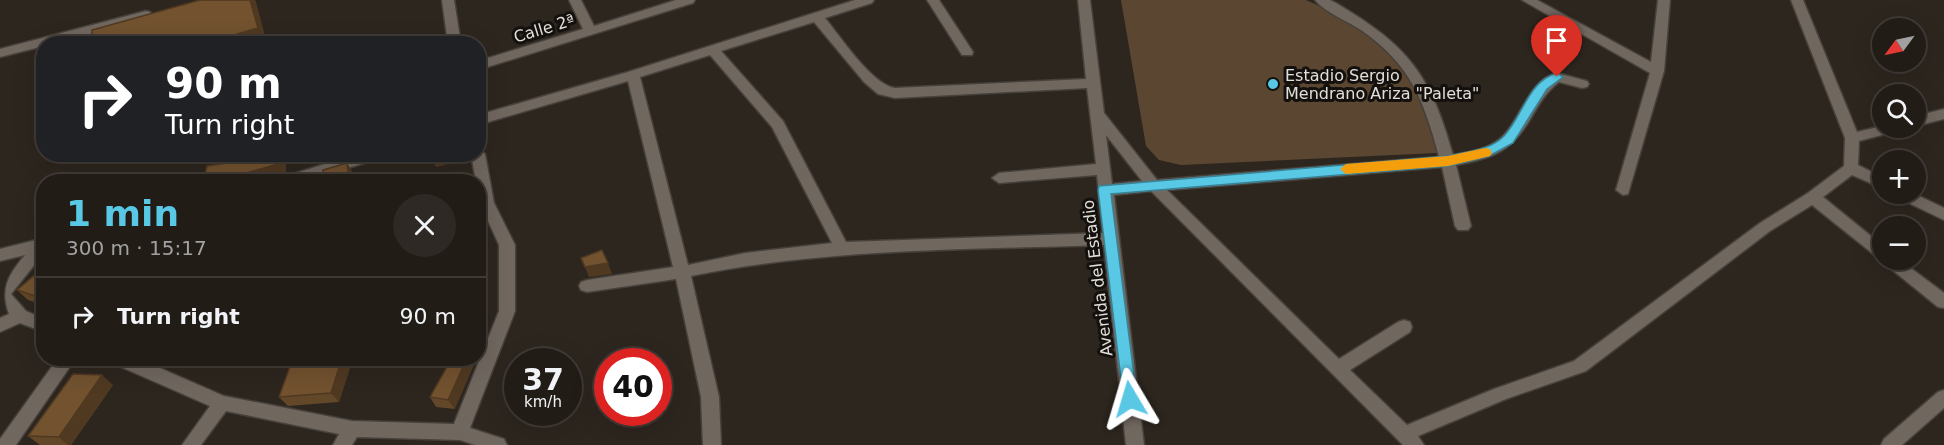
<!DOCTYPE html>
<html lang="en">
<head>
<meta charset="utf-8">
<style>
  body { margin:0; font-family:"DejaVu Sans",sans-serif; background:#2e2924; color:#f1f3f6; height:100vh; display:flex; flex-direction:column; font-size:22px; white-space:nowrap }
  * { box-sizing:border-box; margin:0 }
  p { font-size:20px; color:#a2a1a1 }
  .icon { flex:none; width:33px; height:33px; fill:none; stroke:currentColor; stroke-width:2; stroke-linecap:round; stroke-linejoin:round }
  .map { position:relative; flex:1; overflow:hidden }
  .panel { position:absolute; left:36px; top:174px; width:450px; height:192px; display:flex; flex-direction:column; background:#221c17; border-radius:24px; box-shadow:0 6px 24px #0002,0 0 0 2px #3f3a36 }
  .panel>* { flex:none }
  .guide { position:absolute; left:36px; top:36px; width:450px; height:126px; border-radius:24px; box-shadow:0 6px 24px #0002,0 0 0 2px #3f3a36; background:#202124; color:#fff; overflow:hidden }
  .needle { width:39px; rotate:237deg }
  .tools { position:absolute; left:1872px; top:18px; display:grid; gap:12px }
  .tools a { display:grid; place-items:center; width:54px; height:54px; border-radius:50%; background:#221c17; box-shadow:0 6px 24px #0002,0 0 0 2px #3f3a36; font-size:30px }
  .speed { position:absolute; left:504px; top:348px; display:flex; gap:12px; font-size:30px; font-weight:700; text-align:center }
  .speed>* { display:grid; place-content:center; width:78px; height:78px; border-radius:50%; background:#221c17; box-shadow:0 6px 24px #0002,0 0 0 2px #3f3a36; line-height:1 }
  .speed small { font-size:15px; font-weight:400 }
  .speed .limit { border:9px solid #d22; background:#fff; color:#111 }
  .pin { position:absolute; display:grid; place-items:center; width:51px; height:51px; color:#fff; margin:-62px -26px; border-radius:50% 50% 50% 0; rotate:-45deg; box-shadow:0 0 6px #0007 }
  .pin .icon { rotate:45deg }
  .me { position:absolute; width:66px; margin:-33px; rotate:353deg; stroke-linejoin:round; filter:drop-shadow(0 0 4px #0008) }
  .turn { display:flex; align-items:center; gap:21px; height:126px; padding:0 30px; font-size:27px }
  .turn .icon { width:78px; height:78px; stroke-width:2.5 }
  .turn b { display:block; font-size:42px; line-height:51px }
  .round { display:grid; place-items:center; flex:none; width:63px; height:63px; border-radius:32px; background:#2e2924 }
  .overview { display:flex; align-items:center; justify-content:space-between; height:102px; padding:0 30px }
  h1 { font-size:36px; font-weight:700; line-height:45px; color:#59c8e5 }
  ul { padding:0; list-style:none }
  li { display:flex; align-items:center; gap:18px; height:78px; padding:0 30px; border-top:2px solid #3f3a36 }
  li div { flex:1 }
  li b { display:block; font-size:22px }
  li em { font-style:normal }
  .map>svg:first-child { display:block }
  .green { fill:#5b4731 }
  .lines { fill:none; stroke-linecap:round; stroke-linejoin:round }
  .minor-casing { stroke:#46413b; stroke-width:3 }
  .minor { fill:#70675f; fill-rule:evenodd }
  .wall { fill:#624728 }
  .shaded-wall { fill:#503921 }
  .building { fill:#72522f; stroke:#503921; stroke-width:1.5 }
  .route { fill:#59c8e5; stroke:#3a8295; stroke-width:1.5 }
  .slow { fill:#f59e0b }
  .poi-dot { fill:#59c8e5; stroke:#13100d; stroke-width:2 }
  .labels { text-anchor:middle; stroke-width:6; stroke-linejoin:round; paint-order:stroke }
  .street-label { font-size:16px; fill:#e2ded9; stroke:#13100d }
  .poi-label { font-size:16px; fill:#e2ded9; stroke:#13100d; text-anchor:start }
</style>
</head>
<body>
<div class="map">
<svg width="1944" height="445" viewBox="0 0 1944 445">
  <rect width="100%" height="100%" fill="#2d261f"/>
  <!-- green -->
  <path class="green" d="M1121 0H1306C1331 10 1388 44 1402 66 1419 93 1428 123 1437 153L1181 165 1159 160 1146 146Z"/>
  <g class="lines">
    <defs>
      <path id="minor" d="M442 0H454L461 44H448Z
        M569 0H581L594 26 676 0H695L693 3 478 70V61L583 29Z
        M855 0H874L872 3 825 18C840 36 872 85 895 88L1086 79 1078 0H1090L1104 113 1157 180 1439 157C1424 100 1410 64 1361 30 1347 21 1326 13 1315 0H1330L1336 3C1408 46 1430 73 1453 155 1468 152 1484 151 1497 141 1521 124 1526 81 1557 73L1587 81 1589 84 1587 87 1582 88 1559 82C1546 92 1539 104 1531 118 1511 152 1493 158 1456 165L1471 226 1468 230H1458L1455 226 1442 167 1167 190 1339 359 1398 322 1404 320 1410 322 1412 327 1410 332 1350 370 1407 425 1494 389 1574 361 1760 223 1808 193 1844 166 1845 138 1791 0H1803L1857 132 1882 126V128H1899L1897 131 1859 141 1858 165 1882 177V188L1852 175 1823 197 1882 245V259L1877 257 1812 205 1770 231 1586 371 1506 399 1418 436 1424 445H1403L1151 191 1114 195 1144 445H1126L1104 245C966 250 827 248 691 276L719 397 721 445H703L701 397 676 279 587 292 581 290 579 286 581 282 587 280 673 267 628 81 478 125V115L628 72ZM814 22 864 82 878 94 895 98 1087 88 1096 164 999 173 992 178 999 183 1097 175 1103 233 846 242 783 121 721 51ZM710 55 772 127 832 243 745 253 688 265 640 77ZM1106 135 1142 181 1112 184Z
        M927 0H939L973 52 972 55H962Z
        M1522 0H1537L1651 62 1658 0H1670L1664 71 1628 194 1623 195 1616 190 1650 73Z
        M146 11 150 12 152 15 150 18 52 44H44V46L0 57V49Z
        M1944 109V119L1916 126V116Z
        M478 149 485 154 494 203 515 245V311L470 428 504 439 507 445H475L460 440 357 437 352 445H333L339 434 226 411 201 445H182L210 406 112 363 110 358H137L224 396 352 421 454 424 499 311V245L480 203 478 182H476L471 154H478Z
        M357 154H382L380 158 304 182H278L280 178Z
        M1896 194H1915L1944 208V220L1898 198Z
        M44 238V253L11 294 26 311 44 319V332L20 323 0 332V318L9 314C0 289 8 275 25 255L0 261V249Z
        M1882 260H1900L1944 293V308L1938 307 1885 264Z
        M58 358H76L16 445H0V439Z
        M1944 390V408L1902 445H1881L1884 439 1938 392Z"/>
    </defs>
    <!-- minor casing -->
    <use href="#minor" class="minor-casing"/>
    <!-- minor -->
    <use href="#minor" class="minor"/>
  </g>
  <!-- wall -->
  <path class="wall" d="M44 267V305L28 300 17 290Z
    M293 358H353L339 402 288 406 279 397Z
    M452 358 455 409 436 407 430 397Z
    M113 385 71 445H40L28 436Z"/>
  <!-- shaded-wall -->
  <path class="shaded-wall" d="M250 0H255L256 2 267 43 203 44Z
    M279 154H286V174L259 182H214Z
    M440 154H452L453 163 436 167 431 157Z
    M347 163 353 173 354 182H343Z
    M608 263 612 274 589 277 585 267Z
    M482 323 488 333 478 355V331Z
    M342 358H353L339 402 331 393Z
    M467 358H477L455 409 448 400Z
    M102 375 113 385 71 445H68L59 437Z"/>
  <!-- building -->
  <path class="building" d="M200 0H250L258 28 203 44H92V30Z
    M252 154H279L278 164 214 182H203L207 166 249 160V155Z
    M430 154H440L431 157Z
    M347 163 349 180 343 182H324L323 170Z
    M602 250 608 263 585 267 581 258Z
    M44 267V299L17 290Z
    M478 323H482L478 331Z
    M293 358H342L331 393 279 397Z
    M452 358H467L448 400 430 397Z
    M73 374 102 375 59 437 28 436Z"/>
  <!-- route -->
  <path class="route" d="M1557 73 1563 77 1547 89 1513 143 1489 156 1448 166 1111 194 1137 399 1135 404 1130 406 1124 404 1098 190 1099 186 1448 156C1466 152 1491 150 1504 136 1523 116 1528 81 1557 73Z"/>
  <!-- slow -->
  <path class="slow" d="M1485 148 1490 149 1492 153 1490 156 1448 166 1346 174 1340 169 1346 164 1448 156Z"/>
  <!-- markers -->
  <circle class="poi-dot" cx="1273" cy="84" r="6"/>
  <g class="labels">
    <!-- street labels -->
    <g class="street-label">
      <text transform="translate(544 28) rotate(-17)" y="6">Calle 2ª</text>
      <text transform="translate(1097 278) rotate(-97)" y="6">Avenida del Estadio</text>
    </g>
    <!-- poi labels -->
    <g class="poi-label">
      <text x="1285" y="81">Estadio Sergio<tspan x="1285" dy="18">Mendrano Ariza "Paleta"</tspan></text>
    </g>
  </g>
</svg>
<div class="tools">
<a><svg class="needle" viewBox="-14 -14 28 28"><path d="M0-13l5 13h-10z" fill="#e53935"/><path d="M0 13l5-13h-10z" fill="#a2a1a1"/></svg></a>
<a><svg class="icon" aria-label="search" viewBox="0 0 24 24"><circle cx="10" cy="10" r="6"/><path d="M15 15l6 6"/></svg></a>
<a>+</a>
<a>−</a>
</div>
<div class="speed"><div>37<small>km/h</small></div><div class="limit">40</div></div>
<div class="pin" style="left:1557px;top:77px;background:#d93025"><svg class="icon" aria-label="arrive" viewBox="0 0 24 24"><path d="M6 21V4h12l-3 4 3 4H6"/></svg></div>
<svg class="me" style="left:1130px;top:399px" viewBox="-20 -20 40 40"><path d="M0-17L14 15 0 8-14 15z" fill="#59c8e5" stroke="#fff" stroke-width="4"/></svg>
<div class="guide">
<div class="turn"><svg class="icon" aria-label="right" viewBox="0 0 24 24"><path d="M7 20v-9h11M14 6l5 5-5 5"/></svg><div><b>90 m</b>Turn right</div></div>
</div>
<section class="panel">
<div class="overview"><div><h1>1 min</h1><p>300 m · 15:17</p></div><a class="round"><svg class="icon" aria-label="close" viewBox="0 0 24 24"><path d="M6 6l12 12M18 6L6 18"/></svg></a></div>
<ul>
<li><svg class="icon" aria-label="right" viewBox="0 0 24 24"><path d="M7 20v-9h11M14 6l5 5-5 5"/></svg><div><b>Turn right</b></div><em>90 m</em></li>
</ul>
</section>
</div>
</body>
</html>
